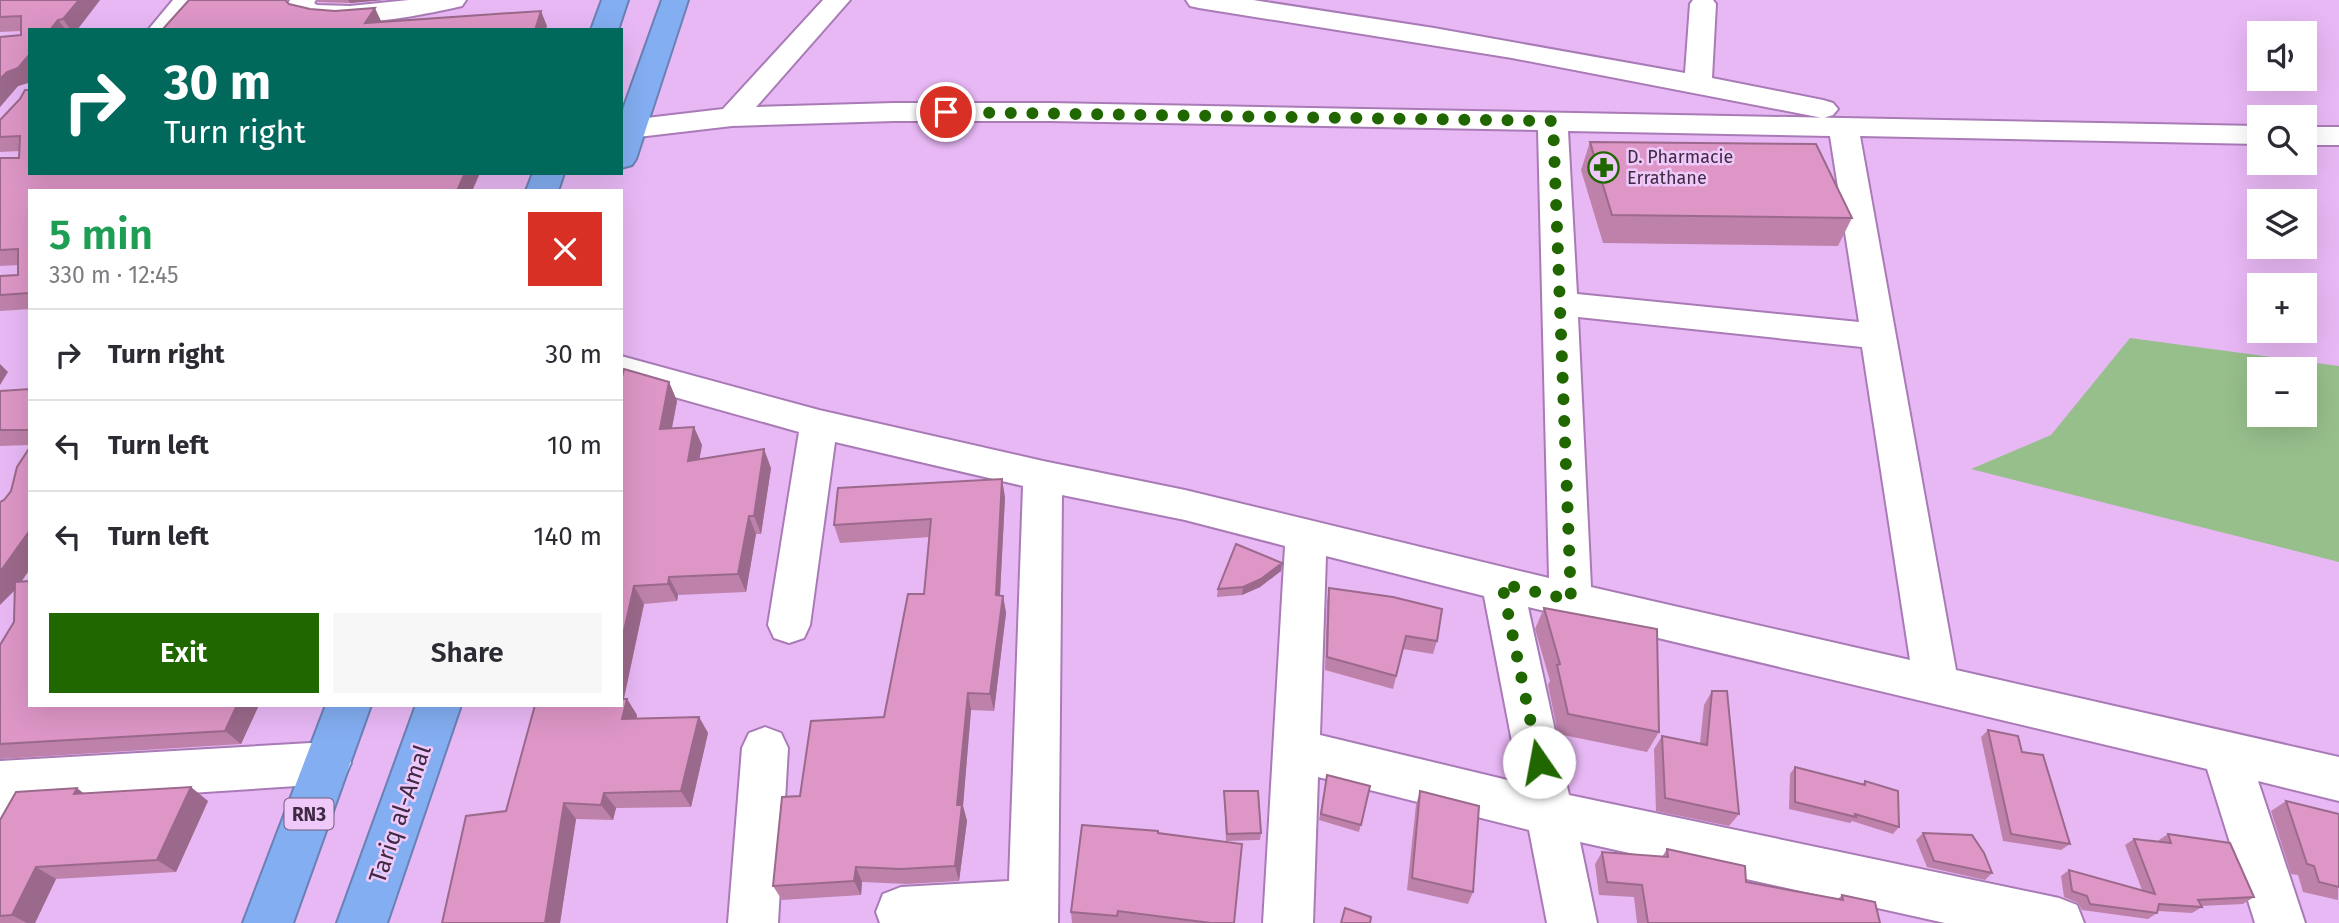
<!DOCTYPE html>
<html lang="en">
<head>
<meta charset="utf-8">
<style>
  body { margin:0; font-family:"Fira Sans",sans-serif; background:#f7f7f7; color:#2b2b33; height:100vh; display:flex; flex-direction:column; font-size:26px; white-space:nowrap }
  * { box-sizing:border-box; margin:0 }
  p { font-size:23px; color:#7c7c81 }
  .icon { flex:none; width:38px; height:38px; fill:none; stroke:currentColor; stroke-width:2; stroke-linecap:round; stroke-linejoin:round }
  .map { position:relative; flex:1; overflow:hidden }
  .side { position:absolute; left:28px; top:189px; width:595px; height:518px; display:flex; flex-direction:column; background:#fff; border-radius:0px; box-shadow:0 7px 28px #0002 }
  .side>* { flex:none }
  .guide { position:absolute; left:28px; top:28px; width:595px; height:147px; border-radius:0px; box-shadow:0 7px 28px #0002; background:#00695c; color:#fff; overflow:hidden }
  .buttons { position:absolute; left:2247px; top:21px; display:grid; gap:14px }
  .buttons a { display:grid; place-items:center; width:70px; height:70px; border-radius:0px; background:#fff; box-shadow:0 7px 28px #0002; font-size:35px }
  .pin { position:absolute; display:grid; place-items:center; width:60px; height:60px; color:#fff; margin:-30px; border:4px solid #fff; border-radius:50%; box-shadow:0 2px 7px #0007 }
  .me { position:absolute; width:77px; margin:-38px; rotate:348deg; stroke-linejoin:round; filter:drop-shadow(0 0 5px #0008) }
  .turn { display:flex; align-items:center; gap:24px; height:147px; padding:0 21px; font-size:32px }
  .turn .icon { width:91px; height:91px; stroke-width:2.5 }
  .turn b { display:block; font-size:49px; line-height:60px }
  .round { display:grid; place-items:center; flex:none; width:74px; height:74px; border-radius:0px; background:#f7f7f7 }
  .summary { display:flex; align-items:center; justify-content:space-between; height:119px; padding:0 21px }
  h1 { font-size:42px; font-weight:600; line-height:52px; color:#1e9e55 }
  .button { display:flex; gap:14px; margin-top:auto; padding:14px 21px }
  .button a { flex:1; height:80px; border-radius:0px; background:#206700; color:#fff; font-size:28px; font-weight:600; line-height:80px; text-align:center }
  .button a+a { background:#f7f7f7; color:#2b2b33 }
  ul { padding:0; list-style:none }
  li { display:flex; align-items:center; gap:21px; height:91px; padding:0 21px; border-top:2px solid #e1e1e2 }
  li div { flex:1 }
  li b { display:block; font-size:26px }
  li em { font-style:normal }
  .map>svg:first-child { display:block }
  .green { fill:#97bf8c; fill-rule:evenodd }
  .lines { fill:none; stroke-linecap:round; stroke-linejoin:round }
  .minor-casing { stroke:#a97bb6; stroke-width:4 }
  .highway-casing { stroke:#6b80b4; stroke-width:4 }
  .minor { fill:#fff; fill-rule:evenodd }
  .highway { fill:#83aef1; fill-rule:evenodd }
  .wall { fill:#be81aa }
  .shaded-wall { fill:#9b698b }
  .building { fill:#dd96c6; stroke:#9b698b; stroke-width:2 }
  .route { stroke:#206700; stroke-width:12; stroke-dasharray:0 21.6 }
  .labels { text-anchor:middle; stroke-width:5; stroke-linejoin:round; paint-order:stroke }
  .far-poi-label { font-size:18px; fill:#3e2b43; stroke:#f0c9fb; text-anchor:start }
  .shield { fill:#f0c9fb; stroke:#735a7a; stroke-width:2 }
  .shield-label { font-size:19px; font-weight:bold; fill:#3e2b43 }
  .near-street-label { font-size:24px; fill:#3e2b43; stroke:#f0c9fb }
</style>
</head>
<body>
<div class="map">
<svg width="2339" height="923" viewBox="0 0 2339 923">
  <rect width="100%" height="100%" fill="#e8b8f5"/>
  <!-- green -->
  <path class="green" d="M2130 338 2339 366V562L1971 469 2051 435ZM2259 369H2305V415H2259Z"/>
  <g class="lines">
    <defs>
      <path id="minor" d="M173 0H200L176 30H148Z
        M290 0H316L314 3 317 5 350 6 409 0H466L462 6C427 14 309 40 286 6Z
        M823 0H850L756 107 894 103H1050L2259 126V144L1860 136 1956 670 2339 757V801L2258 781 2305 923H2255L2207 769 1528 607 1569 795 2059 898 2077 905 2084 923H1945L1580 842 1597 923H1547L1529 830 1318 777 1313 923H1263L1285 546 1185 520 1062 495 1058 923H880L876 912 883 894 901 887 1009 881 1023 486 835 442 810 625 804 638 789 643 774 638 768 625 799 432 621 382V356L819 410 1043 461 1185 490 1549 578 1538 130 1050 121H894L732 126 621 139V121L723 109ZM1568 131 1830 136 1859 322 1577 294ZM1578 317 1862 347 1910 660 1591 587ZM1326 556 1484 596 1520 783 1320 735Z
        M1186 0H1253L1434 28 1685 73 1690 4 1693 0H1713L1716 4 1712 78 1823 100 1833 103 1838 109 1833 115 1823 118 1512 58 1199 8 1190 6Z
        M2305 127H2339V145H2305Z
        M765 727 781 733 788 748 778 923H728L742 748 749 733Z
        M328 742 344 748 351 763 344 778 328 784 34 803 17 834 0 841V761Z"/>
      <path id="highway" d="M602 0H628L618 30H591Z
        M662 0H688L636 159 632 165 621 168V115Z
        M533 173H564L558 191H526Z
        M326 705H371L293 923H243Z
        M416 705H461L387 923H337Z"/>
    </defs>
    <!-- minor casing -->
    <use href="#minor" class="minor-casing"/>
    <!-- highway casing -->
    <use href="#highway" class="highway-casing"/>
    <!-- minor -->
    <use href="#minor" class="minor"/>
    <!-- highway -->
    <use href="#highway" class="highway"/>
  </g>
  <!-- wall -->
  <path class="wall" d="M0 0H100L77 30H30L29 83 18 86 0 107V37L21 35V31L0 32Z
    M317 0H383L350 3 318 2Z
    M0 120 480 173 472 191H30V309L0 311V276L18 275V265L0 266V158H19L20 151 0 152Z
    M1590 142 1852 218 1838 246 1603 243 1581 170Z
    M621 381 669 382 677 401 672 428 702 445 699 459 771 468 761 534H756L746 592 678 595 677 601 644 604 624 699H627L637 715V718L699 717 708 733 691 807 616 808 613 820 576 819 560 923H442L506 811 621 705Z
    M30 389V445L0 446V391Z
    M30 447V569L21 582 259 705 241 744 0 759V645L14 622 15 590 4 500 11 491Z
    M1005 497 1000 595 1003 596 1006 613 994 711 971 710 963 806 967 821 959 881 907 884 862 882 861 895 782 900 773 886 800 796 884 717 924 594 930 537 840 543 834 525Z
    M1282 563 1281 571 1260 587 1242 595 1217 597 1218 589Z
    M1329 588 1437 641 1433 654 1403 649 1393 689 1325 670 1327 602Z
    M1544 608 1659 732 1647 752 1558 734 1548 685 1550 681 1535 629Z
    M1712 691 1739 814 1729 826 1656 811 1654 749 1662 736 1700 743 1704 705Z
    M1988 730 2022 752 2070 844 2061 850 2003 841 1981 737Z
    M1795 767 1862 784 1865 781 1899 827 1893 834 1852 821 1850 823 1789 809 1790 774Z
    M1327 775 1370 786 1359 832 1319 820Z
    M1224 791 1261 833 1260 840 1226 841Z
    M1420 791 1473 892 1468 904 1407 890 1416 805Z
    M84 794 208 801 176 872 56 879 35 923H0V820Z
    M2286 801 2339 814 2338 900 2303 892 2298 875 2291 874 2271 811Z
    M1158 833 1234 923H1072L1071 912Z
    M1923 833 1992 873 1985 880 1927 867 1916 840Z
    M2168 834 2254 897 2243 904 2201 906 2202 907 2192 913 2158 911 2157 913 2148 919 2082 910 2078 903 2064 897 2061 876 2069 870 2142 890 2125 845 2134 839 2159 842V840Z
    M1667 849 1746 882 1838 899 1842 895 1880 923H1637L1634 897 1599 895 1595 864 1602 852 1662 857Z"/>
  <!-- shaded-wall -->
  <path class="shaded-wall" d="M79 0H100L77 30H71L63 19Z
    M348 0H383L350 3Z
    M375 8 382 23H365Z
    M541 11 547 26 546 30H535Z
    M58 20 66 30H50Z
    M30 54V82L18 86 0 107V79L7 72Z
    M465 173H480L472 191H457Z
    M0 364 8 372 0 385Z
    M669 382 677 401 668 448 660 429Z
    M694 427 702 445 696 479 688 461Z
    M764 449 771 468 761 534 754 516Z
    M1002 479 1005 497 999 613 996 595Z
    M749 516 756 534 746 592 738 574Z
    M30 530V569L16 589 0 605V572Z
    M1282 563 1281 571 1260 587 1242 595 1243 587Z
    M669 577 678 595 677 601 668 584Z
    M634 586 644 604 620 716 621 705V644Z
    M1003 596 1006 613 994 711 990 694Z
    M968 693 971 710 963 806 967 821 959 881 955 866 957 805Z
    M627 699 637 715 633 735 622 719Z
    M237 705H259L241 744 225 731Z
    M699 717 708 733 691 807 681 791Z
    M191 787 208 801 176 872 157 860Z
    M77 788 95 802 74 794Z
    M604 793 616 808 613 820 601 805Z
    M564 803 576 819 560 923H545Z
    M36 867 56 879 35 923H27L12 915Z
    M856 867 862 882 861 895 854 881Z"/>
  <!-- building -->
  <path class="building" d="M0 0H79L63 19 58 20 50 30H30V54L18 68 7 72 0 79V37L21 35V16L0 17Z
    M189 0H285L289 4 310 9 335 11 375 8 365 23 541 11 535 30H162Z
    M25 90H30V173H465L457 191H30V293L0 295V276L18 275V249L0 250V158H19L20 136 0 137V120L20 99Z
    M1590 142 1816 144 1852 218 1612 215Z
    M624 369 669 382 660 429 694 427 688 461 764 449 754 516H749L738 574 669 577 668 584 634 586 621 644V381Z
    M30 389V430H0V391Z
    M30 447V530L0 572V502L4 500 11 491 17 467Z
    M1002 479 996 595 1003 596 990 694 968 693 957 805H962L955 866 901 869 856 867 854 881 773 886 782 797 800 796 811 721 884 717 908 594H924L931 519 834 525 838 488Z
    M1236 544 1282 563 1261 579 1243 587 1218 589Z
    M30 581V705H237L225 731 0 744V645L14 622 15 582Z
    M1329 588 1393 597 1442 609 1437 641 1406 636 1396 676 1327 657Z
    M1544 608 1657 629 1659 732 1568 714 1557 665 1560 664Z
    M1712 691H1727L1739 814 1665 798 1662 736 1707 745Z
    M621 699H627L622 719 699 717 681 791 604 793 601 805 564 803 545 923H442L466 816 506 811 535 705H621Z
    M1988 730 2018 736 2022 752 2043 755 2070 844 2011 834Z
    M1795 767 1865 785V781L1898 791 1899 827 1855 814 1856 817 1795 802Z
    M1327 775 1370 786 1361 825 1321 814Z
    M191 787 157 860 36 867 12 915 0 916V820L16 792 77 788 74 794Z
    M1224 791H1258L1261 833 1227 834Z
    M1420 791 1479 806 1473 892 1412 878Z
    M2286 801 2339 814V887L2319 882 2314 866 2307 864Z
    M1082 825 1158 831V833L1242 844 1234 923H1211L1118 911 1117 916 1071 912Z
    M1923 833 1972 835 1984 853 1992 873 1934 861Z
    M2168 834 2230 843 2254 897 2198 900 2202 907 2159 904 2157 913 2090 904 2087 896 2072 891 2069 870 2155 894 2134 839 2171 843Z
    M1667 849 1745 866 1746 882 1843 900 1842 895 1875 902 1880 923H1648L1642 885 1607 882 1602 852 1668 857Z
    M1345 908 1371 917 1370 923H1341Z"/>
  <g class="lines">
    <!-- route -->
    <path class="route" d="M946 112 1553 121 1571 600 1502 584 1539 762"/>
  </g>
  <!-- icons -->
  <defs>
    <symbol id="pharmacy-ring" viewBox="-11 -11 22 22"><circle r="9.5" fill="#f0c9fb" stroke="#206700" stroke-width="1.5"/><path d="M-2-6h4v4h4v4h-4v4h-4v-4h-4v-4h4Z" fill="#206700"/></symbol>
  </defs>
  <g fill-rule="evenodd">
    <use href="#pharmacy-ring" x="1586" y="150" width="35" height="35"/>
  </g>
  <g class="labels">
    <!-- far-poi labels -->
    <g class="far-poi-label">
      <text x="1627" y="163">D. Pharmacie<tspan x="1627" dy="21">Errathane</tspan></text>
    </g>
    <!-- shield labels -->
    <rect class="shield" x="284.5" y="798.5" width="49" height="31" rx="5"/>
    <g class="shield-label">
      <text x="309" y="821">RN3</text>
    </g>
    <!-- near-street labels -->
    <g class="near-street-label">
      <text transform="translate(400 814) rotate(-71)" y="8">Tariq al-Amal</text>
    </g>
  </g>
</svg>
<div class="buttons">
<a><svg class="icon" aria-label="sound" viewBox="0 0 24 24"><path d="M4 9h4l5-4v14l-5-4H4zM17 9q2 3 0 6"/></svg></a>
<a><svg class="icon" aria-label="search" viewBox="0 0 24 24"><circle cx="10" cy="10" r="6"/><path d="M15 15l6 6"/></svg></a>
<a><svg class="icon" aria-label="layers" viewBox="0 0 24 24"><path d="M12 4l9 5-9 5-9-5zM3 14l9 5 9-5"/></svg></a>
<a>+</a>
<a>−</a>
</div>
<div class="pin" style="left:946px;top:112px;background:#d93025"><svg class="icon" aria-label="arrive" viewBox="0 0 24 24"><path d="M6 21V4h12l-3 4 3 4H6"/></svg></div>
<svg class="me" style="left:1539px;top:762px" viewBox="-20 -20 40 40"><circle r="19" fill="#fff"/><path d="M0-13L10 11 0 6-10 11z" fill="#206700"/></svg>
<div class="guide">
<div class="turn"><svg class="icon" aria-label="right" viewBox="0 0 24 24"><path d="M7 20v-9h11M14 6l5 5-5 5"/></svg><div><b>30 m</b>Turn right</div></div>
</div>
<section class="side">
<div class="summary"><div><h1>5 min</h1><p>330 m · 12:45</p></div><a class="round" style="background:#d93025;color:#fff"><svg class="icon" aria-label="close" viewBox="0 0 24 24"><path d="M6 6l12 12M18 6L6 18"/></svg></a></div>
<ul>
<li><svg class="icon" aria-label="right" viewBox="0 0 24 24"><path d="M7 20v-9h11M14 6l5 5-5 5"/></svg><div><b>Turn right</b></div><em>30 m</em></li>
<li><svg class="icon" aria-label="left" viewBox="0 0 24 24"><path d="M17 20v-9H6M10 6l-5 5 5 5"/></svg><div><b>Turn left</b></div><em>10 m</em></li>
<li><svg class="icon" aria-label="left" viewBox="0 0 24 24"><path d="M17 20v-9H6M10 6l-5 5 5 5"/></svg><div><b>Turn left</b></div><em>140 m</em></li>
</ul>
<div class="button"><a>Exit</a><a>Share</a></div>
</section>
</div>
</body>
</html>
